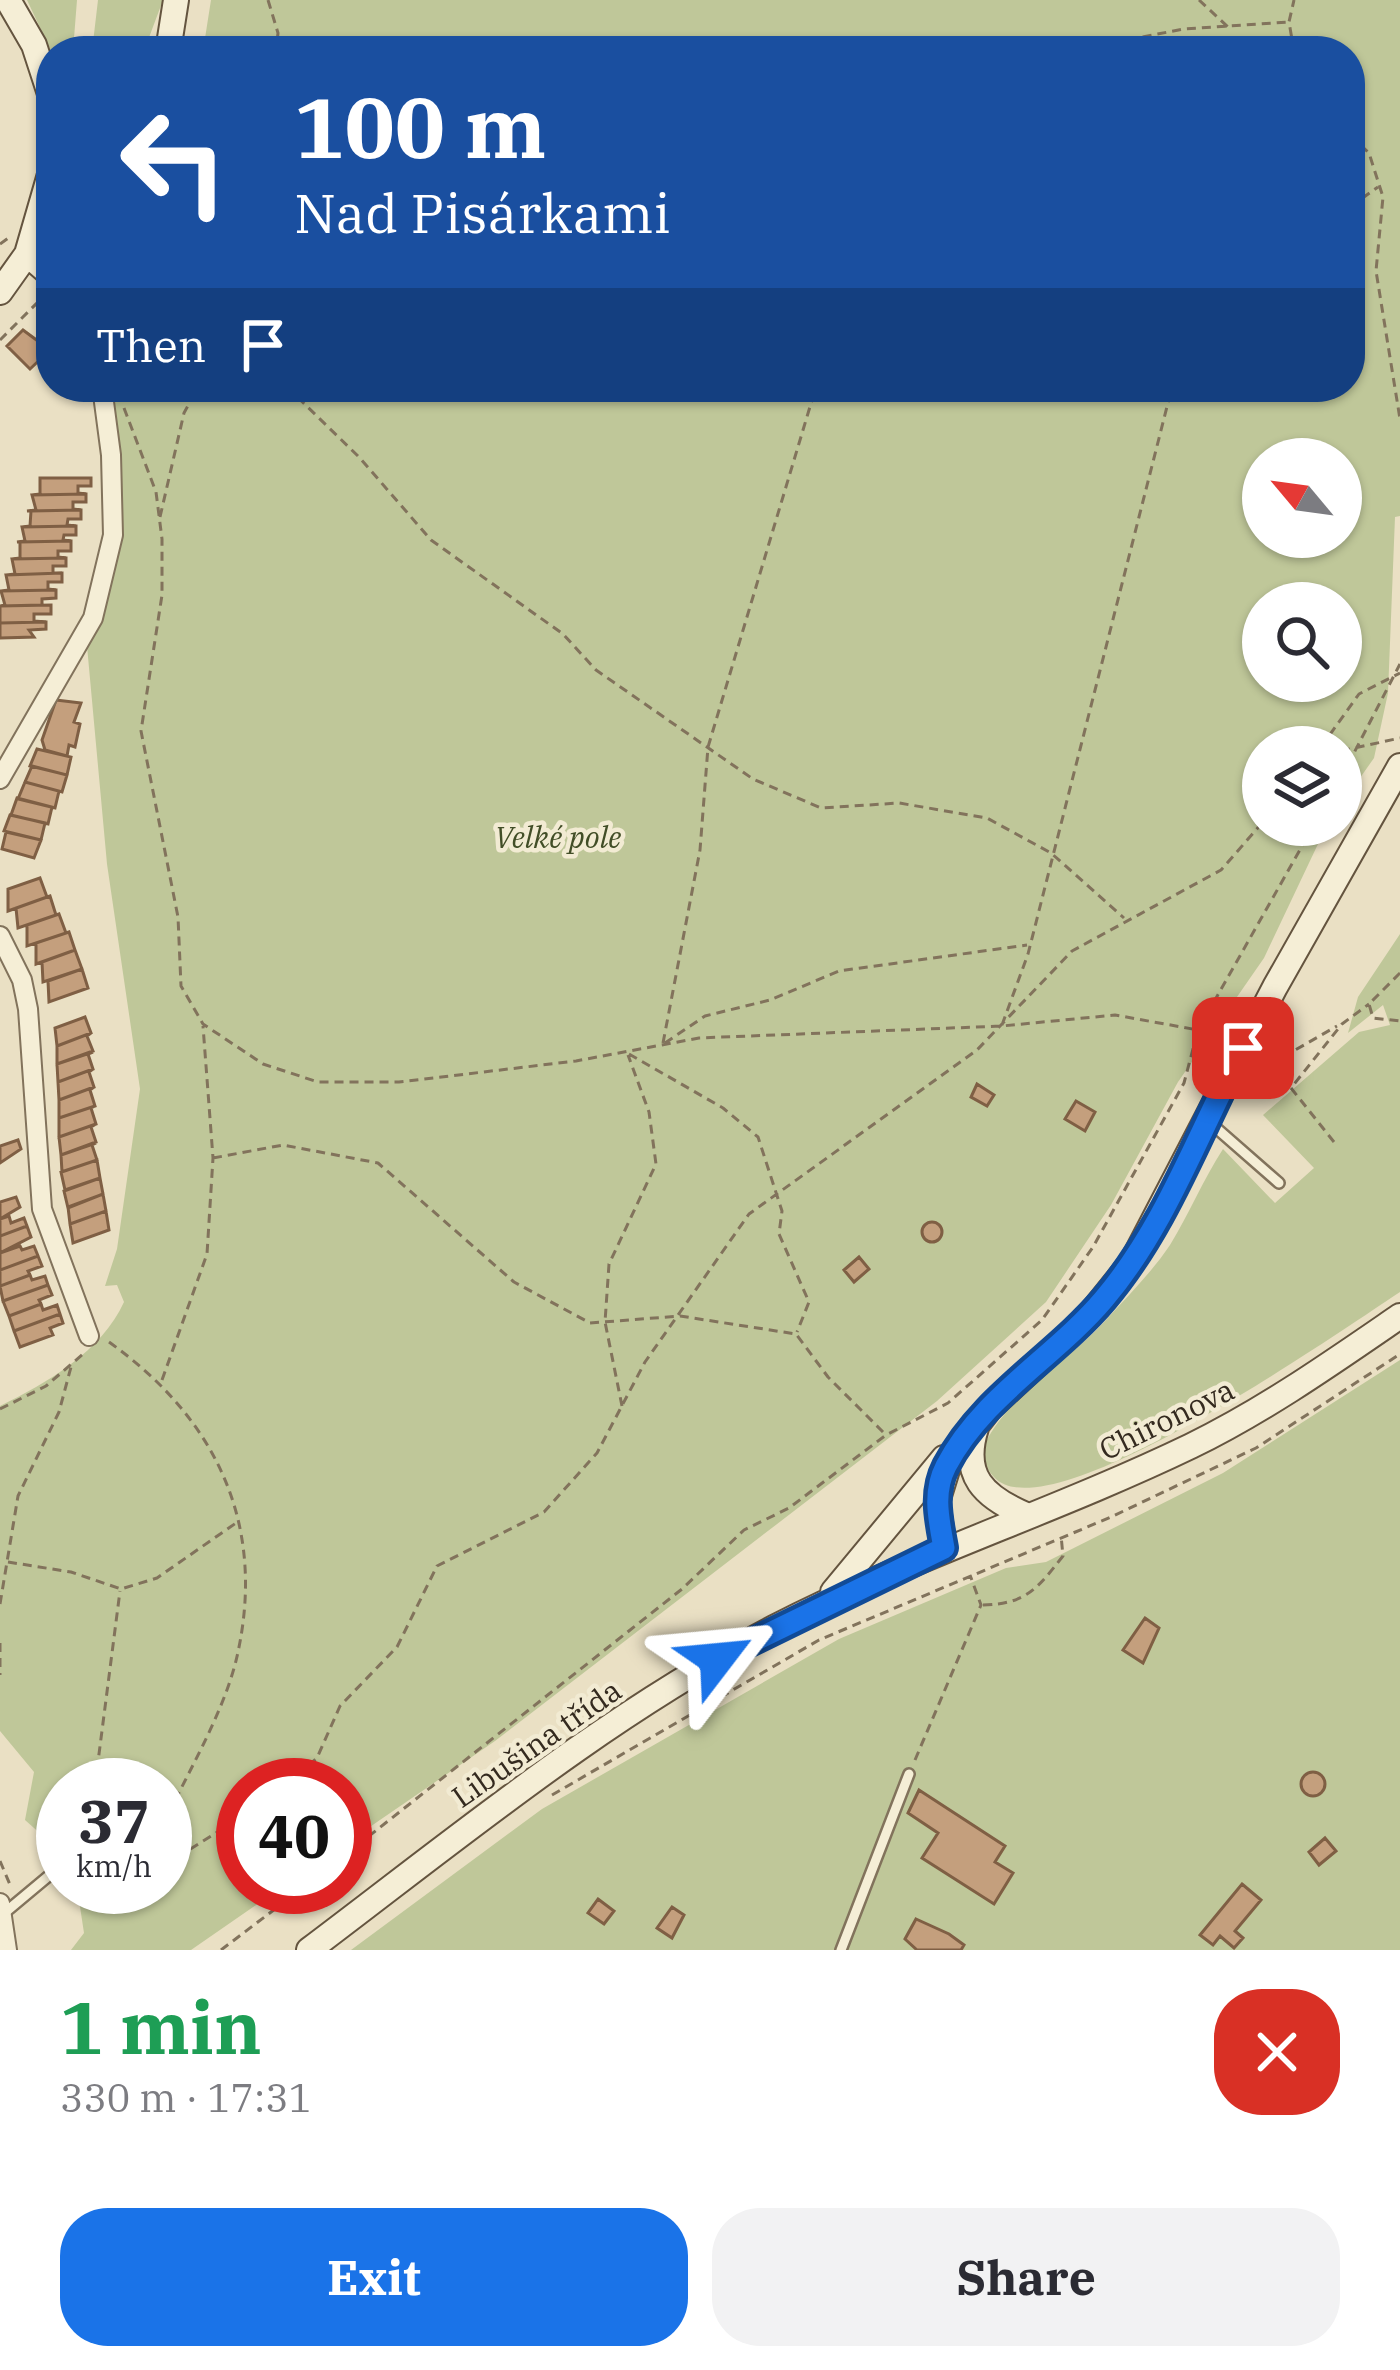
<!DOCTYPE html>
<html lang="en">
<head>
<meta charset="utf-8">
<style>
  body { margin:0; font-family:"IBM Plex Serif",serif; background:#f2f2f3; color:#2b2b33; height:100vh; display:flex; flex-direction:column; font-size:45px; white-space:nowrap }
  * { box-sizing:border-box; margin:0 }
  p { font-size:39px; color:#7c7c81 }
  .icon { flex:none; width:66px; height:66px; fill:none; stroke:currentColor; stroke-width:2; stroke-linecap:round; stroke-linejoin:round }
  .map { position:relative; height:1950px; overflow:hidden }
  .drawer { display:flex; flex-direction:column; background:#fff; flex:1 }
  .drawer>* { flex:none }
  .guide { position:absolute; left:36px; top:36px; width:1329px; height:366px; border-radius:48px; box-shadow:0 3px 9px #0004; background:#1a4fa0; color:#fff; overflow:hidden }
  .needle { width:78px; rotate:299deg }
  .fabs { position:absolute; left:1242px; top:438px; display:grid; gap:24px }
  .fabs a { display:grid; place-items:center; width:120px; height:120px; border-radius:50%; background:#fff; box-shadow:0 3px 9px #0004; font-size:60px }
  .speed { position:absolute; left:36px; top:1758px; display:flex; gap:24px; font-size:60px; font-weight:700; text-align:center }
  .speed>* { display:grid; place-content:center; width:156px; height:156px; border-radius:50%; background:#fff; box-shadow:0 3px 9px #0004; line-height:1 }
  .speed small { font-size:30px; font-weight:400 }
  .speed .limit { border:18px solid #d22; background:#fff; color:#111 }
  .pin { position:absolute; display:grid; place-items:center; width:102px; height:102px; color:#fff; margin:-51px; border-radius:24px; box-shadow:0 6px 18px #0006 }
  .me { position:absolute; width:132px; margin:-66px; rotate:61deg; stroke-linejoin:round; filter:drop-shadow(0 0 9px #0008) }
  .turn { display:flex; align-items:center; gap:42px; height:252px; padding:0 60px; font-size:54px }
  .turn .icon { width:156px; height:156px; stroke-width:2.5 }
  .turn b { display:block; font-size:84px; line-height:102px }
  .then { display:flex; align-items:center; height:114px; padding:0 60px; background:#0003; gap:24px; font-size:45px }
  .round { display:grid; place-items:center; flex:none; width:126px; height:126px; border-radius:48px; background:#f2f2f3 }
  .summary { display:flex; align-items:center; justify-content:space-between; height:204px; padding:0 60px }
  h1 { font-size:72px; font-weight:700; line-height:90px; color:#1e9e55 }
  .cta { display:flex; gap:24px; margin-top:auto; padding:24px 60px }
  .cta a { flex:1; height:138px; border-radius:48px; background:#1a73e8; color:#fff; font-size:48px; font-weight:700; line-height:138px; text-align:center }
  .cta a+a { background:#f2f2f3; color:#2b2b33 }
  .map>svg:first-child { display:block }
  .green { fill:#bfc799; fill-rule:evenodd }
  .building { fill:#c49f7d; stroke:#7f5f44; stroke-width:3 }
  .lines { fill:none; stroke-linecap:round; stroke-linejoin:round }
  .lane-casing { stroke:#82735c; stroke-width:14 }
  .street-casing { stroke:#82735c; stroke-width:22 }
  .secondary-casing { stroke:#64543f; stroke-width:28 }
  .path { stroke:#82735c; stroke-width:3; stroke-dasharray:9 6; stroke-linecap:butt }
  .lane { stroke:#f5eed6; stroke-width:9 }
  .street { stroke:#f5eed6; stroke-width:18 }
  .secondary { stroke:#f5eed6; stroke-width:24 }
  .route-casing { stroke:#114b97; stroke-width:30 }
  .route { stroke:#1a73e8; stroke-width:21 }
  .labels { text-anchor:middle; stroke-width:9; stroke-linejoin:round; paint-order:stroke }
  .park-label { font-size:30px; font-style:italic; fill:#424e27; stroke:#f2ebd3 }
  .street-label { font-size:30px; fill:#342a1f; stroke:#f2ebd3 }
</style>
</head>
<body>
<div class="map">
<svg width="1400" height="1950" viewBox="0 0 1400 1950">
  <rect width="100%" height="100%" fill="#eae0c4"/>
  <!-- green -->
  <path class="green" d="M27 0H77L73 51H51Z
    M98 0H163L144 51H92Z
    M211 0H1400V516L1395 517 1388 693 1374 758 1341 805V747H1263V825H1327L1264 958 1178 1082 1111 1205 1046 1302 937 1401 495 1741 345 1844V1785H243V1887H282L191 1950H71L84 1933 77 1887H165V1785H63V1804L43 1836 25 1820 34 1772 0 1731V1406C47 1383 102 1351 124 1302L117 1285 105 1286 117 1249 140 1089 107 864 87 646C128 561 122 479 112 387H1350V51H203ZM1263 459H1341V537H1263ZM1263 603H1341V681H1263Z
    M1400 934V1292C1342 1330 1047 1537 994 1477 983 1466 981 1449 989 1436 1015 1391 1070 1359 1105 1321 1127 1297 1152 1272 1170 1245 1189 1214 1203 1180 1223 1149L1275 1203 1314 1168 1263 1115 1359 1032 1390 1025 1383 1005 1348 1033 1358 997Z
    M1400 1360V1950H351L542 1809 839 1639 1006 1568 1046 1562 1223 1473Z"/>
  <!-- building -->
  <path class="building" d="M23 330 50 350 30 369 7 346Z
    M40 478H91V486H78V493L86 494 32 495 40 494Z
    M86 494V502H73V509L81 510 27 511 36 510 32 495Z
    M81 510V519H68L67 525 76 526 22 527 30 526 31 511Z
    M76 526V535H64L63 540 71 541 17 542 25 541 22 527Z
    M71 541V551H58V557L66 558 12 559 20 558V542Z
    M66 558V566H53V573H62L6 575 15 574 12 559Z
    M62 573V582H48V589L56 590 1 591 9 590 6 575Z
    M56 590V598L42 599V605L0 606 5 605 1 591Z
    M51 605V614H34V621L46 622 0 623V606Z
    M46 622V629L29 630 34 637 0 638V623Z
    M56 700 81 703 74 722 80 724 75 747 69 745 67 756 45 750 42 740Z
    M37 749 71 757 67 775 30 766Z
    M32 766 67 775 62 792 25 782Z
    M25 782 59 791 55 808 18 799Z
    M17 798 52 807 48 824 11 815Z
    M10 815 45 823 41 840 4 831Z
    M6 832 41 840 34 858 2 849Z
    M40 878 47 897 8 911V889Z
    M50 896 56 915 18 928 16 908Z
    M59 914 66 933 27 946V925Z
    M69 932 75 950 36 964V943Z
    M75 950 82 969 43 982 42 962Z
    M82 969 88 988 49 1002 48 981Z
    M85 1017 91 1033 57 1046 55 1028Z
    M91 1033 87 1036 93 1051 57 1064V1046Z
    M93 1052 88 1054 93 1069 58 1082 57 1064Z
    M93 1069 89 1072 94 1087 59 1100 58 1082Z
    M977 1084 994 1095 987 1106 971 1097Z
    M94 1087 90 1090 95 1106 59 1118V1100Z
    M1076 1101 1095 1112 1085 1131 1065 1119Z
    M95 1106 91 1108 96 1124 59 1137V1118Z
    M96 1124 91 1127 96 1142 61 1155 59 1137Z
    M18 1140 21 1149 0 1163V1146Z
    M96 1143 92 1145 97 1160 62 1172 61 1155Z
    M97 1160 100 1178 65 1190 61 1172Z
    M100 1178 103 1194 68 1208 64 1191Z
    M103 1194 106 1211 70 1224 68 1207Z
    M16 1197 20 1207 0 1219V1202Z
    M106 1211 109 1230 73 1243 70 1224Z
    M9 1216 11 1223 24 1218 27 1226 0 1236V1219Z
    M922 1232a10 10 0 1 1 20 0a10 10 0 1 1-20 0Z
    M27 1226 31 1237 0 1253V1236Z
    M20 1246 22 1250 34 1246 38 1256 0 1270V1253Z
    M38 1256 42 1266 28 1271 30 1275 0 1286V1270Z
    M859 1257 869 1269 854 1282 844 1270Z
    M30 1275 32 1280 45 1276 48 1285 3 1301 0 1286Z
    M48 1285 52 1295 39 1300 41 1304 9 1316 3 1301Z
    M41 1304 43 1310 57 1305 60 1314 14 1331 9 1316Z
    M60 1314 63 1323 50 1328 53 1335 20 1347 14 1331Z
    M1145 1618 1159 1628 1143 1663 1123 1650Z
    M1301 1784a12 12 0 1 1 24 0a12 12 0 1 1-24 0Z
    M919 1790 1005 1846 995 1862 1013 1873 994 1904 922 1858 938 1833 908 1813Z
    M1325 1838 1336 1851 1319 1865 1309 1852Z
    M1242 1884 1261 1900 1235 1931 1243 1938 1234 1948 1220 1936 1213 1945 1200 1935Z
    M598 1899 614 1911 604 1924 588 1913Z
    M672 1907 684 1915 672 1938 657 1928Z
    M916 1919 949 1934 964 1945 961 1950H917L905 1939Z"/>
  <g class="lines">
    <defs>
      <path id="lane" d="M1207 1120 1279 1183
        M2 1915 63 1864
        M841 1950 909 1774"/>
      <path id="street" d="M0 779 93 618 113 535 111 455 102 387
        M0 936 22 980 28 1009 42 1209 89 1336
        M0 1903 7 1950"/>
      <path id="secondary" d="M8 0 34 45 51 97
        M168 51 176 0
        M27 254 51 275
        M0 292 27 254 51 171
        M976 1428C961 1476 984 1497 1026 1515
        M944 1548 937 1502 950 1460 990 1408 1087 1318 1132 1262 1275 987 1400 766
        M833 1592 944 1458
        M309 1950C459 1837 606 1715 774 1628 909 1558 1054 1512 1191 1446 1265 1410 1333 1362 1400 1316"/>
    </defs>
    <!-- lane casing -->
    <use href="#lane" class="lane-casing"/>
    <!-- street casing -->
    <use href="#street" class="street-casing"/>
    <!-- secondary casing -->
    <use href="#secondary" class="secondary-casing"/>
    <!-- path -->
    <path class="path" d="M268 0 278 33 276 51
      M1199 0 1228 27
      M1069 51 1184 29 1289 22
      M1294 51 1289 22 1294 0
      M1350 135 1369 153 1383 197 1376 271 1400 419
      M1350 207 1378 187
      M0 244 11 236
      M0 340 44 296 51 302
      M287 387 359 457 431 540 563 634 596 670 753 779 821 808 899 803 987 818 1051 853 1124 918
      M689 387C753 401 809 401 874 387
      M124 408 156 492 162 539V595L141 731 178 917 181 986 203 1024 263 1064 318 1082H399L576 1061 699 1038 1002 1026 1115 1015 1198 1030
      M160 517 184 413 198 387
      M1321 747 1359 694 1400 673
      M1341 751 1400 738
      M1341 778 1400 664
      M1400 973 1369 1004 1373 1018 1400 1021
      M1002 1025 1028 954 1172 387
      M663 1043 700 850 708 747 812 400 806 387
      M665 1043 705 1016 770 1000 839 971 1027 945
      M629 1054 723 1108 758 1137 782 1211 779 1234 809 1302 797 1332
      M1257 1072 1337 1026
      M1334 1142 1291 1088 1342 1024 1369 1004
      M213 1158 283 1145 378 1163 514 1282 590 1323 680 1316 796 1334 828 1377 886 1435
      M109 1342C214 1417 266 1521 238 1652 226 1709 190 1768 165 1821
      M162 1380 207 1254 213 1158 203 1026
      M622 1406 605 1322 609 1264 656 1164 649 1112 628 1055
      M0 1409 46 1386 83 1354
      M8 1562 71 1572 121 1589 157 1578 236 1523
      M0 1604 18 1496 59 1412 71 1367
      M983 1605C1026 1604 1037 1589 1063 1556L1061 1535
      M0 1643V1675
      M915 1760 981 1605 970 1575
      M95 1785 120 1591
      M286 1785 317 1758 340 1706 397 1647 437 1566 544 1512 597 1453 645 1362 749 1214 977 1050 1072 951 1221 870 1263 822
      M299 1785 303 1769
      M552 1795 819 1640 1111 1517 1256 1448 1400 1354
      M345 1855 682 1589 744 1530 789 1508 886 1435 948 1403 1042 1320 1093 1247 1184 1083 1198 1030 1314 825
      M0 1861 11 1887
      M165 1865 243 1816
      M313 1887 330 1909
      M282 1903V1887
      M221 1950 304 1887"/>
    <!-- lane -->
    <use href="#lane" class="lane"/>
    <!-- street -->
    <use href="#street" class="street"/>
    <!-- secondary -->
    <use href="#secondary" class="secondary"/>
  </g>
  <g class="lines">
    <defs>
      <path id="route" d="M717 1659 944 1548C939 1520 932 1493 946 1466 982 1397 1055 1357 1104 1299 1166 1226 1199 1131 1243 1048"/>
    </defs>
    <!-- route casing -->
    <use href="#route" class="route-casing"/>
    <!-- route -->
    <use href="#route" class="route"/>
  </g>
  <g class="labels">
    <!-- park labels -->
    <g class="park-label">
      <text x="558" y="848">Velké pole</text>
    </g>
    <!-- street labels -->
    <g class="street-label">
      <text transform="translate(1167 1420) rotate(-26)" y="10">Chironova</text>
      <text transform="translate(537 1744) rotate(-35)" y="10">Libušina třída</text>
    </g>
  </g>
</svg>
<div class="fabs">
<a><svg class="needle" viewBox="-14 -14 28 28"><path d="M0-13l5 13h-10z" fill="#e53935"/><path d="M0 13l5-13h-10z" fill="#7c7c81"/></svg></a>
<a><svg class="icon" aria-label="search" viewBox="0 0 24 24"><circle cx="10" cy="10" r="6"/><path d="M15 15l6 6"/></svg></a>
<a><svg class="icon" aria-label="layers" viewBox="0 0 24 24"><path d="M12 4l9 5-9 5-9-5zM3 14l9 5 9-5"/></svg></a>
</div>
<div class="speed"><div>37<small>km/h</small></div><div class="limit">40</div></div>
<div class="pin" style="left:1243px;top:1048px;background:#d93025"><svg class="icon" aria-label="arrive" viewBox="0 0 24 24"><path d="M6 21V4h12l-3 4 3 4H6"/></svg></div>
<svg class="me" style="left:717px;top:1659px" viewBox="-20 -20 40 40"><path d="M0-17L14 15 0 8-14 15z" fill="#1a73e8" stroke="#fff" stroke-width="4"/></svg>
<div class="guide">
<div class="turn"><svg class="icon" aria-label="left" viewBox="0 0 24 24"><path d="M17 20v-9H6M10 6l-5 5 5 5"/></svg><div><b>100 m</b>Nad Pisárkami</div></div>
<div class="then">Then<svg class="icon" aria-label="arrive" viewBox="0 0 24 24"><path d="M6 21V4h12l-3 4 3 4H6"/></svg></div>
</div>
</div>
<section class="drawer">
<div class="summary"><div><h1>1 min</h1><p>330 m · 17:31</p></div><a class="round" style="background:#d93025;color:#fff"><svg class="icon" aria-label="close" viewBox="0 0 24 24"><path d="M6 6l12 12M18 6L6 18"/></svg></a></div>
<div class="cta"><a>Exit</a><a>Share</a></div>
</section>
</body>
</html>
